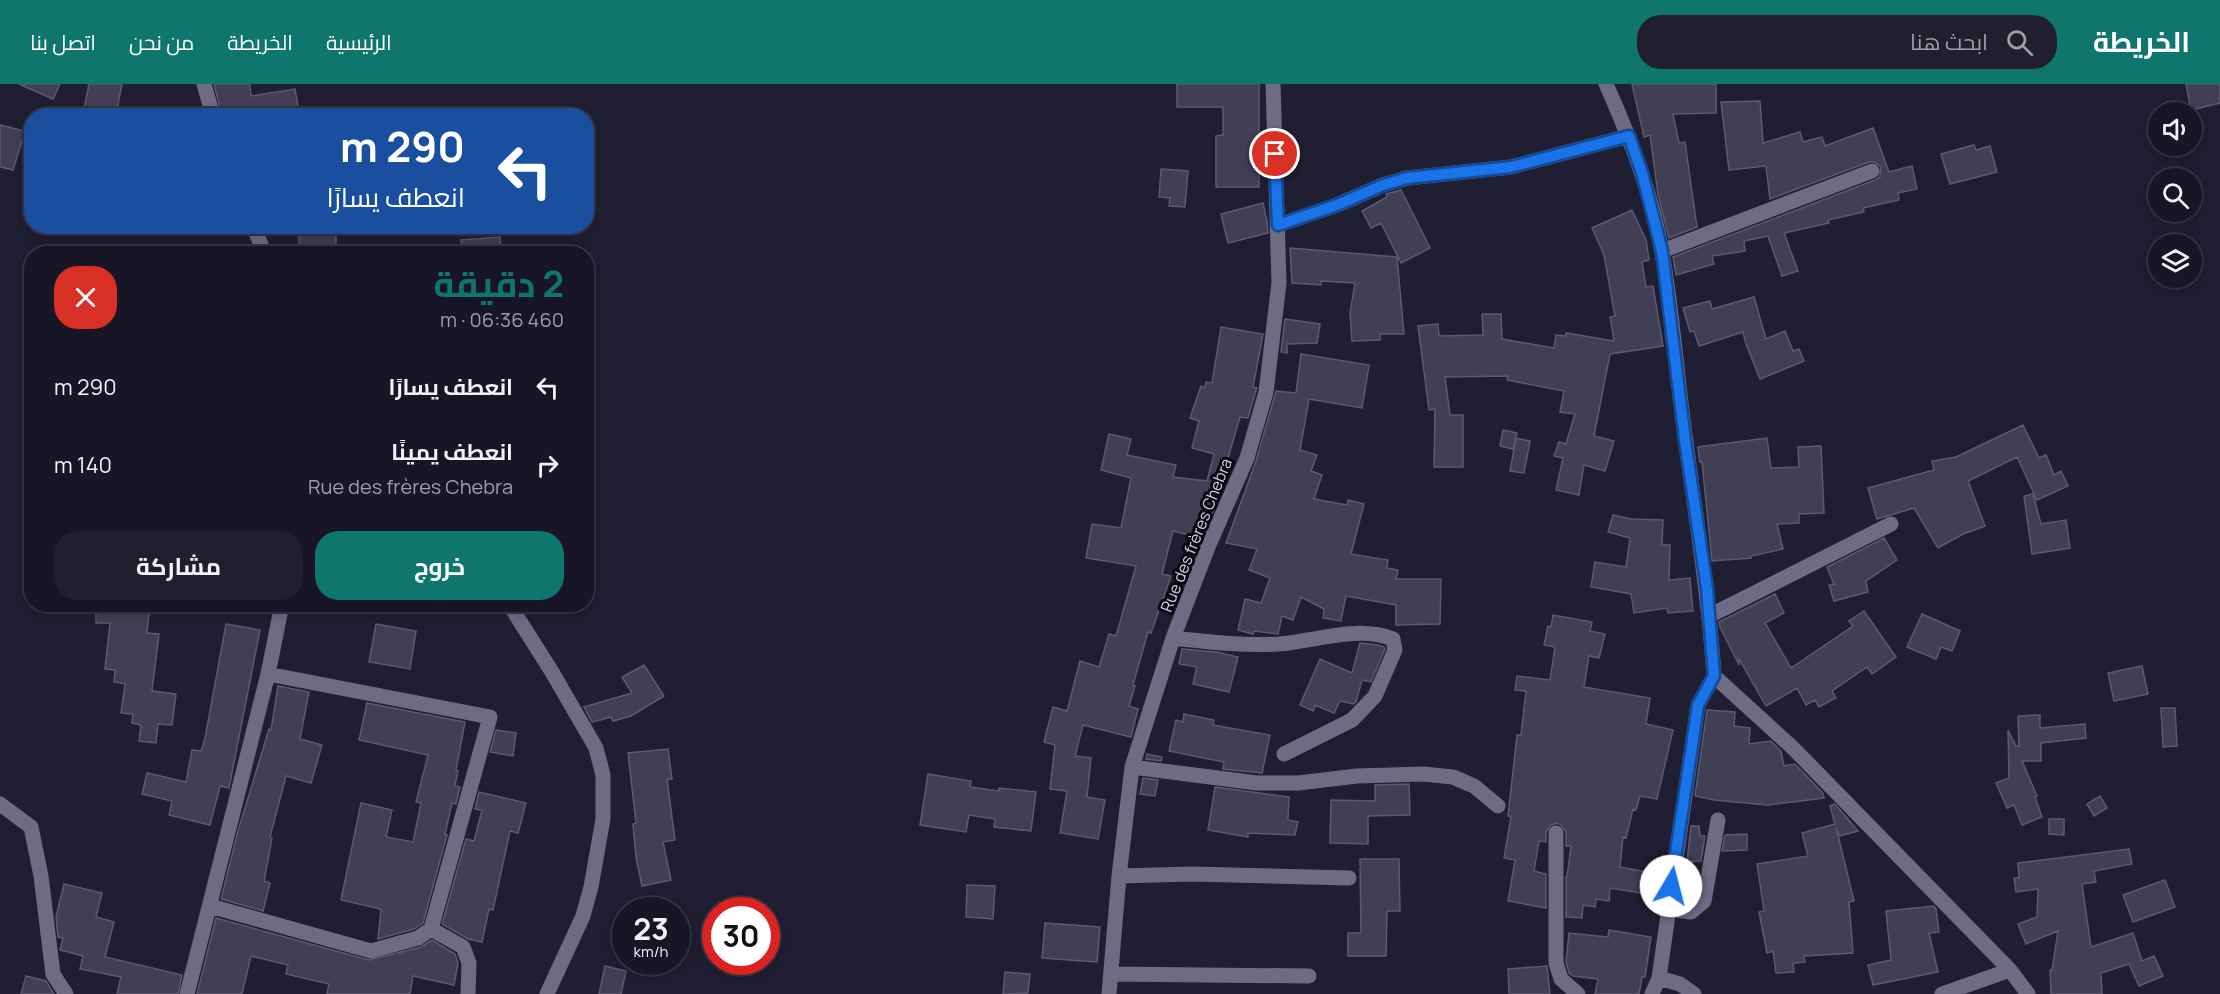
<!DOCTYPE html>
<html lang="ar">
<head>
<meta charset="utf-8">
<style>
  body { margin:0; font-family:Manrope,Cairo,sans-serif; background:#211f2e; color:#f1f3f6; direction:rtl; height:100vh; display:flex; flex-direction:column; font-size:22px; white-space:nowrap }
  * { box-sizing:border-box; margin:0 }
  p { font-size:20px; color:#9f9fa7 }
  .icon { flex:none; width:33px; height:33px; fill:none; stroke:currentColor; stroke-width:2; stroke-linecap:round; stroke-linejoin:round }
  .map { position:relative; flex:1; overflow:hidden; direction:ltr }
  .side { position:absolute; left:24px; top:162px; width:570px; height:366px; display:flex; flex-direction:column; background:#181626; border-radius:24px; box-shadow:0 3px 15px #0003,0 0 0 2px #363543; direction:rtl }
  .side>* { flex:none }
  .hud { position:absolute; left:24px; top:24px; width:570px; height:126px; border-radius:24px; box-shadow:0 3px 15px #0003,0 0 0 2px #363543; direction:rtl; background:#1a4fa0; color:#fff; overflow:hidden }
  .fabs { position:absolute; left:2148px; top:18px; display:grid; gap:12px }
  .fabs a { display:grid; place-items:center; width:54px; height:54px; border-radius:50%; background:#181626; box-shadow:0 3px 15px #0003,0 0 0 2px #363543; font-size:30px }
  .speed { position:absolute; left:612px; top:813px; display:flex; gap:12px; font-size:30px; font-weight:700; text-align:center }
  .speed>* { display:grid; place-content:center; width:78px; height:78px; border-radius:50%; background:#181626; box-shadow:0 3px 15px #0003,0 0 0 2px #363543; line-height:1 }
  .speed small { font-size:15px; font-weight:400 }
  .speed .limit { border:9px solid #d22; background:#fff; color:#111 }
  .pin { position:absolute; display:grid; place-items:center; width:51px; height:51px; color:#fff; margin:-26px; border:3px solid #fff; border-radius:50%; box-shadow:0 2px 6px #0007 }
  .me { position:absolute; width:66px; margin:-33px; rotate:8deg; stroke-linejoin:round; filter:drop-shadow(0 0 4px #0008) }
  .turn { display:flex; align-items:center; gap:21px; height:126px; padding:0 30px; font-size:27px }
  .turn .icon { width:78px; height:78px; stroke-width:2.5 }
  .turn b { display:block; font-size:42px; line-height:51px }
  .round { display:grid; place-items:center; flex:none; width:63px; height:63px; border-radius:24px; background:#211f2e }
  .overview { display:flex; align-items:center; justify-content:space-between; height:102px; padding:0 30px }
  h1 { font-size:36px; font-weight:700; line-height:45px; color:#0f766e }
  .action { display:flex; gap:12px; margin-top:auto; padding:12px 30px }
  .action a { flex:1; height:69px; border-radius:24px; background:#0f766e; color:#fff; font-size:24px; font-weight:700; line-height:69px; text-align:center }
  .action a+a { background:#211f2e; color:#f1f3f6 }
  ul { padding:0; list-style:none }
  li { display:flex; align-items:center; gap:18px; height:78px; padding:0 30px }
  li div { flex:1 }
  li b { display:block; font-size:22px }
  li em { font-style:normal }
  header { display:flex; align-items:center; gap:36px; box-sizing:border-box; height:84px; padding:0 30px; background:#0f766e; color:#fff }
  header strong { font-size:28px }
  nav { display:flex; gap:33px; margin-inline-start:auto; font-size:21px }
  .search { width:420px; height:54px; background:#211f2e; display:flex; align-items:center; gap:15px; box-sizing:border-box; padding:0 21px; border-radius:24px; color:#9f9fa7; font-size:22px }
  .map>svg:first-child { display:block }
  .building { fill:#403f54; stroke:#5c5a71; stroke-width:1.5 }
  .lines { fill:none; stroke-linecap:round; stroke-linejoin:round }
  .minor { stroke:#6e6c84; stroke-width:15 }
  .route-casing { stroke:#114b97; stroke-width:15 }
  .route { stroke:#1a73e8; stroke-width:10 }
  .labels { text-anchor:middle; stroke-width:6; stroke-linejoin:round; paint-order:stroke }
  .street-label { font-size:16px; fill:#d2d1df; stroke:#0a0912 }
</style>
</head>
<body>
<header>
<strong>الخريطة</strong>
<div class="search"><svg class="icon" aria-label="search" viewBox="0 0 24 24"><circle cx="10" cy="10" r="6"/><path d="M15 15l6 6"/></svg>ابحث هنا</div>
<nav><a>الرئيسية</a><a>الخريطة</a><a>من نحن</a><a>اتصل بنا</a></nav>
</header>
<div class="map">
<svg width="2220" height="910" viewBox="0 0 2220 910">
  <rect width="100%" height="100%" fill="#201e32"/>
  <!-- building -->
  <path class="building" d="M19 0H60L53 15Z
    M89 0H122L116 31 84 25Z
    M214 0H250L251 12 295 5 300 32H222Z
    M1177 0H1259V103H1216V52L1223 51V23H1177Z
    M1632 0H1716V29L1673 30 1679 59 1685 58 1697 143 1669 154 1658 110 1650 51 1644 53Z
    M2186 0H2220V19L2191 26Z
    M1760 17 1763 59 1800 48 1803 58 1822 53 1825 62 1873 44 1889 88 1912 82 1917 105 1898 109 1899 116 1863 124 1864 128 1828 136 1829 139 1784 149 1798 187 1782 192 1768 152 1744 157 1745 167 1712 172 1714 180 1676 191 1673 173 1875 96 1880 93 1881 83 1874 78H1869L1770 115 1766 82 1729 86 1721 18Z
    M0 41 25 47 13 86 0 83Z
    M1974 61 1976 66 1990 62 1997 88 1950 100 1941 70Z
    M1161 85 1188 87 1185 123 1169 122 1170 114 1159 113Z
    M1401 106 1430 164 1401 179 1381 139 1371 144 1362 127 1387 113 1386 110Z
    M1263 119 1267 137 1268 149 1228 159 1221 130Z
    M1632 126 1646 156 1649 176 1642 178 1646 203 1653 202 1663 262 1610 270 1594 352 1614 357 1605 387 1584 381 1579 411 1556 406 1563 374 1554 372 1559 358 1566 360 1575 330 1560 328 1564 307 1507 296 1508 292 1445 293 1450 331H1463V383H1434L1435 325 1429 326 1418 242 1438 240 1439 252 1483 251 1482 230H1501L1502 255 1554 264 1556 251 1566 252V249L1614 257 1610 233 1615 232 1604 171 1592 144Z
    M299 142H336V167H299Z
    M500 153 501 170H462L461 156Z
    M1290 164 1397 173 1404 250H1380V256L1352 257 1350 229 1355 199 1321 197V201L1292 199Z
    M1754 213 1766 255 1785 247 1793 267 1799 265 1804 277 1760 295 1746 260 1743 248 1699 262 1694 247 1690 248 1683 224 1710 217 1712 225Z
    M1285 235 1320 240 1317 259 1287 260V269L1281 268Z
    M1221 243 1263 250 1253 303 1257 304 1256 306 1248 334 1240 333 1211 433 1201 454 1173 447 1162 490 1171 492 1151 549 1148 548 1133 601 1135 602 1129 622 1138 625 1131 653 1083 641 1075 672 1091 674 1087 713 1105 716 1098 755 1060 749 1067 707 1050 705 1055 661 1044 658 1053 623 1067 627 1080 577 1099 583 1109 550 1116 552 1136 482 1086 474 1092 440 1121 444 1131 394 1101 386 1109 350 1131 355 1127 371 1176 381 1173 393 1207 397 1214 370 1192 364 1199 337 1190 334 1201 302 1205 304 1206 298 1212 299Z
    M1301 270 1369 281 1362 324 1309 315 1300 366 1317 371 1311 387 1322 391 1314 415 1347 421 1348 416 1364 420 1351 470 1388 476 1387 484 1398 486 1396 495H1441L1440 540 1396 541V521L1346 512 1341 537 1323 534 1324 525 1301 513 1293 536 1282 532 1278 550 1254 547 1253 550 1238 546 1245 515 1261 519 1270 494 1249 486 1257 465 1226 459 1256 377 1276 307 1296 309Z
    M2023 341 2039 374 2046 371 2054 391 2061 387 2068 402 2037 416 2017 373 1968 397 1985 442 1963 450 1938 464 1914 424 1877 435 1868 404 1934 386 1932 377 1956 373Z
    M1503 346 1517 349 1513 365 1500 362Z
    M1516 354 1530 357 1524 389 1510 387Z
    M1767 354 1771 384 1799 383 1798 363 1821 362 1824 429 1799 430V439L1777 440 1783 465 1751 472V474L1712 477 1702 378H1700L1698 363Z
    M2033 410 2041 440 2066 436 2070 464 2032 470 2024 412Z
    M1613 431 1631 435 1663 436 1662 461H1670L1669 496 1690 494 1693 527 1668 529 1667 524 1634 529 1631 510 1591 503 1595 478 1626 483 1630 454 1608 448Z
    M1884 454 1897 476 1866 497 1868 508 1834 517 1829 501 1834 500 1827 483Z
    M1775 510 1784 529 1765 539 1791 584 1853 542 1849 537 1864 527 1896 573 1872 590 1867 583 1832 607 1836 614 1819 623 1815 616 1806 621 1797 604 1766 622 1739 575V581L1720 543 1719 538Z
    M96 520H150L147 549 159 550 152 607 176 610 172 641 158 640 156 659 139 657 141 641 132 639 133 630 121 629 125 600 114 598 115 586 105 585 110 539H96Z
    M1922 530 1960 547 1952 567 1941 563 1936 575 1907 563Z
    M1553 531 1592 538 1590 547 1605 550 1599 574 1589 572 1584 603 1650 614 1646 640 1673 646 1657 715 1640 712 1636 726 1633 725 1626 754 1623 753 1620 783 1664 791 1660 812 1610 804 1609 817 1596 815 1595 823 1583 821 1582 834 1566 833V793H1567L1571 762H1566V748L1561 741 1557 739 1551 741 1546 748V758L1539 757 1534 787 1546 790V824L1508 817 1515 776 1504 774 1511 733 1508 732 1517 651H1521L1526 607 1515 606 1517 592 1550 596 1555 563 1544 561 1548 542 1551 543Z
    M226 540 260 546 229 704 220 702 210 741 169 731 172 717 142 710 147 689 186 698 192 666 201 667 205 654Z
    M376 540 416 547 410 585 369 578Z
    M1360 559 1378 561 1384 563 1385 565 1371 598 1362 596 1356 618 1353 620 1340 617 1334 629 1315 621 1313 627 1300 621 1320 575 1352 589Z
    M1182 565 1216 568 1238 573 1229 608 1193 600 1197 583 1179 580Z
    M644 581 664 612 631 632 613 637 611 633 592 638 584 623 632 609 622 593Z
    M2142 582 2148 610 2114 617 2108 589Z
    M278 602 309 608 300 655 322 661 311 699 286 692 270 753 272 754 264 797 270 799 263 827 221 815 238 747 269 645 271 646Z
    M367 619 465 638 456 686 458 687 455 702 460 703 456 720 452 719 445 750 447 751 423 839 414 845 378 855 381 825 341 816 361 719 392 726 386 753 413 758 421 719 416 718 428 671 359 656Z
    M2161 624H2175L2177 662 2163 663Z
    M1707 626 1735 628 1734 642 1750 644 1749 660 1771 657 1781 667 1784 682 1795 680 1823 709 1824 714 1767 721 1714 716 1695 712Z
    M1184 630 1214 636 1213 641 1270 651 1262 689 1223 685 1224 678 1169 667 1176 636 1183 638Z
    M2040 631V644L2085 640 2086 654 2041 659V677H2022L2037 712 2035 713 2042 733 2022 741 2014 721 2007 724 1996 699 2009 694 2008 646 2016 662H2019L2018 632Z
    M496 646 516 649 513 672 490 668Z
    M668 665 672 695H667L675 756 663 758 671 796 642 802 636 774 633 740 636 739 628 669Z
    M1147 670 1162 673 1161 677 1146 675Z
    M928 690 971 697 970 703 999 707V704L1036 708 1031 747 994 743 995 735 969 731 966 748 920 741Z
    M1143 694 1158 696 1155 712 1140 710Z
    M1409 700 1410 731 1368 732V760L1330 759 1331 716 1375 717V701Z
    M1215 703 1289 713 1288 736 1298 738 1295 751 1248 749V753L1208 746Z
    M479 708 526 719 518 749 510 747 493 826 489 825 482 858 468 855 442 840 466 755 474 757 482 726 475 725Z
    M2100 712 2107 724 2094 732 2087 720Z
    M1835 720 1858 747 1839 752 1836 743 1854 817 1849 818 1853 869 1804 872 1805 878 1793 879 1794 888 1776 889 1773 867 1767 869 1759 828 1764 827 1757 780 1808 772 1802 749 1835 740 1830 722Z
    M2049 735H2064V751L2049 750Z
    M1691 742H1699L1700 752H1705L1701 777 1687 778Z
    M1747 750V766L1722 767 1725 751Z
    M2129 765 2132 780 2094 787 2096 798 2082 800 2091 863 2133 849 2142 877 2154 872 2163 892 2139 902 2129 880 2101 889 2102 910H2051L2050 886H2052L2058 847 2026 860 2018 840 2037 833 2038 805 2016 808 2014 794H2019L2018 779Z
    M1360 775H1399L1400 827H1387L1386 872H1348V849H1361Z
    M2165 796 2175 823 2133 838 2123 811Z
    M64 800 102 809 96 833 114 838 105 873 182 891 178 910H117L121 893 80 885 83 872 60 866 63 854 58 853 56 833Z
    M967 801 995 802 993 835 966 833Z
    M1934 822 1936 825 1939 848 1929 849 1938 888 1873 901 1868 881 1891 876 1886 827Z
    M216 834 369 876 421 863 432 856 455 870 458 879 454 901 413 892 410 910H327L329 900 286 890 288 881 251 872 242 910H197Z
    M1045 839 1100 843 1097 878 1042 874Z
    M1609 846 1651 853 1645 893H1642L1639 910H1595L1598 895 1573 892 1569 889 1566 878 1569 849 1608 853Z
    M605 882 626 887 621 910H599Z
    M1547 882 1550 910H1509L1508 885Z
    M1005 888 1030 890 1028 909 1003 910Z
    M26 892 46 897 54 910H21Z"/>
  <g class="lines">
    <!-- minor -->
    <path class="minor" d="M204 0 213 32
      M1606 0C1630 54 1652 110 1662 168 1673 231 1677 295 1686 358 1696 436 1709 513 1714 592L1793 664 2010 886 2028 910
      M1278 141 1337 121 1383 101 1407 94 1511 83 1629 52
      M253 142 265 170
      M1662 167 1872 87
      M509 520 552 588 596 664 603 691V735L591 803 583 832 547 910
      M1709 532 1891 440
      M1173 554C1208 558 1245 562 1279 560 1316 557 1358 541 1393 555L1395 566 1375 612 1352 636 1284 670
      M1132 683 1257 699H1298L1357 692 1423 690 1453 693 1474 702 1498 722
      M0 720 31 743 41 792 53 890 66 910
      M1556 749V879L1561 895 1578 910
      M1119 792 1192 790 1349 794
      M210 822 371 867 418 854 431 845 490 633 268 590
      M1668 825 1691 828 1704 817 1718 736
      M431 845 463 863 469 879 468 910
      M1111 890 1309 892
      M1659 894 1680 900 1694 910
      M187 910 268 590 282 520
      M1109 910 1119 792 1132 683 1173 554 1208 463 1247 374 1266 308 1279 199 1273 0
      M1652 910 1659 894 1698 621 1714 592
      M1942 910 2010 886"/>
  </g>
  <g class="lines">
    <defs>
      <path id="route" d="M1275 70 1278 141 1337 121 1383 101 1407 94 1511 83 1629 52 1642 89 1662 167 1685 356 1707 505 1714 592 1698 621 1671 802"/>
    </defs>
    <!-- route casing -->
    <use href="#route" class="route-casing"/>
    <!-- route -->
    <use href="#route" class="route"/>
  </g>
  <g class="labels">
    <!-- street labels -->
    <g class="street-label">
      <text transform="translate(1196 451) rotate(-68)" y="6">Rue des frères Chebra</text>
    </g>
  </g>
</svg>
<div class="fabs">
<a><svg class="icon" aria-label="sound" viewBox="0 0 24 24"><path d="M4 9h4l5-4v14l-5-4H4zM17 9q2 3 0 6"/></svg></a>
<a><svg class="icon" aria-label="search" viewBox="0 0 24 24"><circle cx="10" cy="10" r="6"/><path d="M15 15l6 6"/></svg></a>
<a><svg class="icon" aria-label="layers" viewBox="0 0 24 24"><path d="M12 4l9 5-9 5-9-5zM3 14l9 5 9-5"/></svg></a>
</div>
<div class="speed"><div>23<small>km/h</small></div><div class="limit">30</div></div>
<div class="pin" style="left:1275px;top:70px;background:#d93025"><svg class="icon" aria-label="arrive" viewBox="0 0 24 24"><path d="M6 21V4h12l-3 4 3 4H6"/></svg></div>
<svg class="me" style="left:1671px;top:802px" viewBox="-20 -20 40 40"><circle r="19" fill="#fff"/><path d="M0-13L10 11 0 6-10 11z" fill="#1a73e8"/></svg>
<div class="hud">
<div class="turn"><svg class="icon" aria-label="left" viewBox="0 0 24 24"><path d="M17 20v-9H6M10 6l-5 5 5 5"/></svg><div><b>290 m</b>انعطف يسارًا</div></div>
</div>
<section class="side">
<div class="overview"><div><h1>2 دقيقة</h1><p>460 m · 06:36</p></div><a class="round" style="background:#d93025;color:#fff"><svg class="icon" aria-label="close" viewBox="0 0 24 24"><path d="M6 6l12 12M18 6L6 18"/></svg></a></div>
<ul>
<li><svg class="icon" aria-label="left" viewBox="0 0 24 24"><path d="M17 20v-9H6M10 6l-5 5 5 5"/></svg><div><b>انعطف يسارًا</b></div><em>290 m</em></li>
<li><svg class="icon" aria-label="right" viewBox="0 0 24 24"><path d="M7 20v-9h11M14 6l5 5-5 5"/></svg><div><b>انعطف يمينًا</b><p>Rue des frères Chebra</p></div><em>140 m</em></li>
</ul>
<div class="action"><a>خروج</a><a>مشاركة</a></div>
</section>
</div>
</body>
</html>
